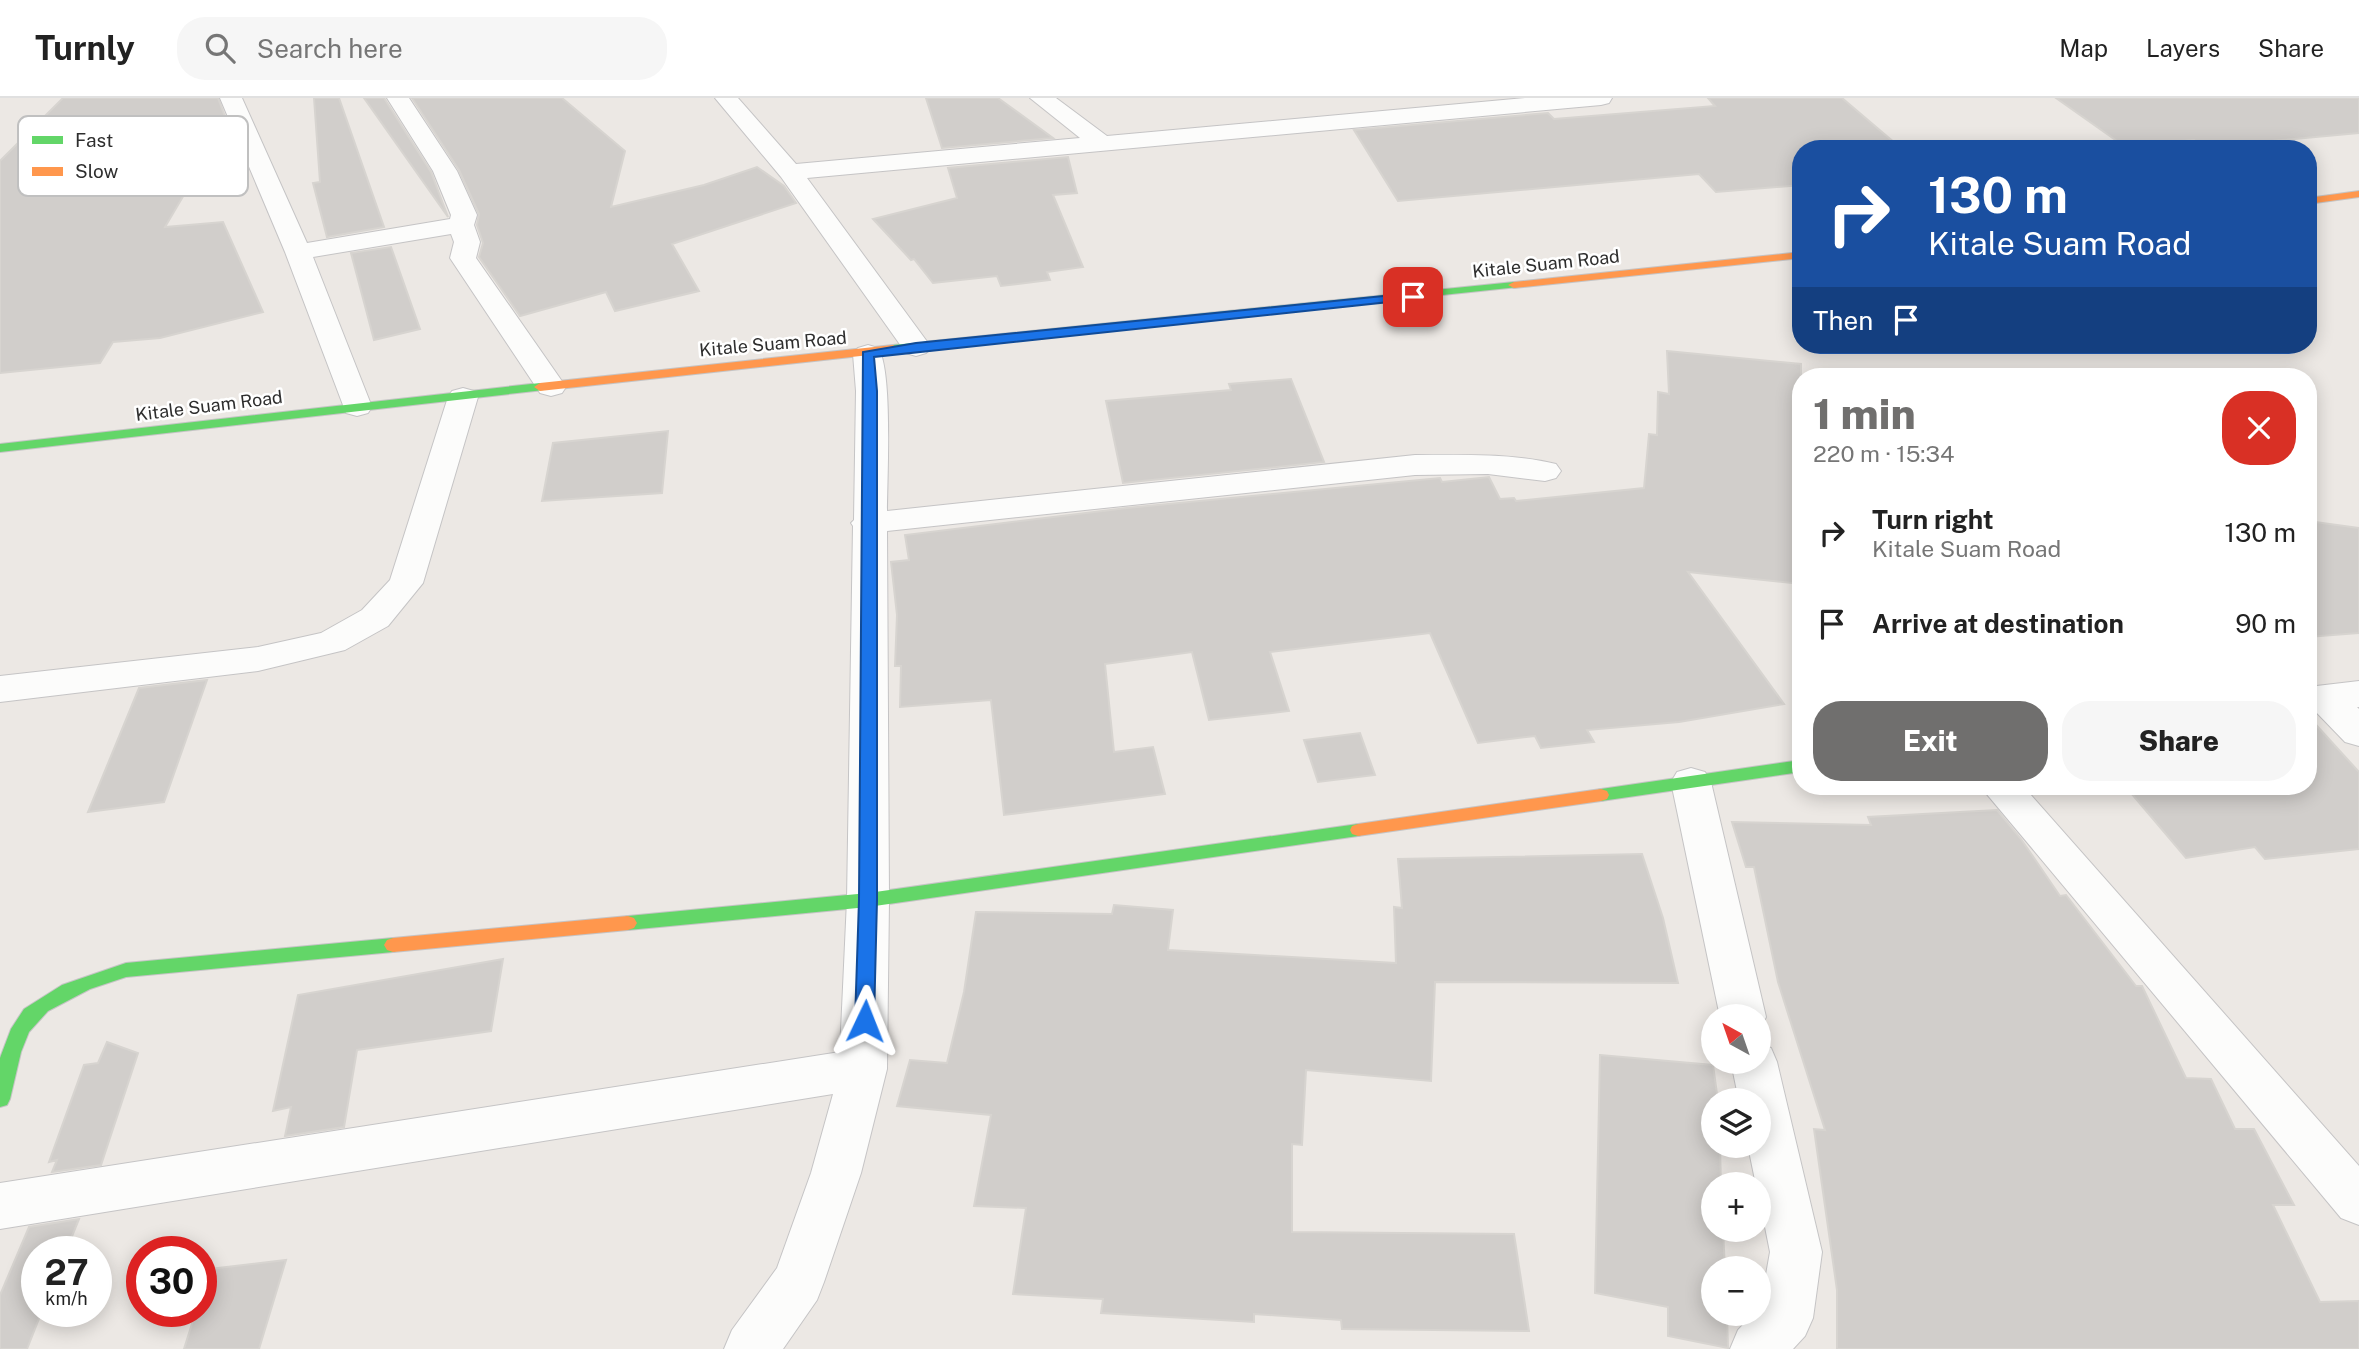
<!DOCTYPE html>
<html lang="en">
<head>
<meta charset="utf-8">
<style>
  body { margin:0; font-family:"Public Sans",sans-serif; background:#f6f6f6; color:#222; height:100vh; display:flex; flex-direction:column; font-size:26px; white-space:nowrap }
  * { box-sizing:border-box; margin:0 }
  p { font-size:23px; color:#767676 }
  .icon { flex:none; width:38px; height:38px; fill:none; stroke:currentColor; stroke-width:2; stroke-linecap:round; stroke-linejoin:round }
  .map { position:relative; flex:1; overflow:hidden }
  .sheet { position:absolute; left:1792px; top:270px; width:525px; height:427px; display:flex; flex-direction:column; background:#fff; border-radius:28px; box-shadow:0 4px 18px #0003 }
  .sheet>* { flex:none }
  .banner { position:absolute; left:1792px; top:42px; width:525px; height:214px; border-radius:28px; box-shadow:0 4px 18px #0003; background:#1a4fa0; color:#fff; overflow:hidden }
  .needle { width:46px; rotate:320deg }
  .controls { position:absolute; left:1701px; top:906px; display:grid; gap:14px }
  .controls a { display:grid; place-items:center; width:70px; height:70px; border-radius:50%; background:#fff; box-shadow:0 4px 18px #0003; font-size:35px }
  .speed { position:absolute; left:21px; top:1138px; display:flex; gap:14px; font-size:35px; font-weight:700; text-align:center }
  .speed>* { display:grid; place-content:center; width:91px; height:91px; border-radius:50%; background:#fff; box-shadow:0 4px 18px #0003; line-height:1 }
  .speed small { font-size:18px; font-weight:400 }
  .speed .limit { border:10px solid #d22; background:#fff; color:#111 }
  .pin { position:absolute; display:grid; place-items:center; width:60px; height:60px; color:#fff; margin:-30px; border-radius:14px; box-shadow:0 4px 10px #0006 }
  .me { position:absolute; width:77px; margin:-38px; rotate:2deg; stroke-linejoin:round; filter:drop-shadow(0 0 5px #0008) }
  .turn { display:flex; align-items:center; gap:24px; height:147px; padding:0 21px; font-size:32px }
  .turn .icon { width:91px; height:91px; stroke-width:2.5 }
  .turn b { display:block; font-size:49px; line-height:60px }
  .then { display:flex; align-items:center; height:66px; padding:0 21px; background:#0003; gap:14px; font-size:26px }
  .round { display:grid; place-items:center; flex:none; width:74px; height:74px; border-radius:28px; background:#f6f6f6 }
  .headline { display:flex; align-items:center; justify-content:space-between; height:119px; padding:0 21px }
  h1 { font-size:42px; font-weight:800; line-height:52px; color:#706f6e }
  .button { display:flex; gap:14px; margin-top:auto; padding:14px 21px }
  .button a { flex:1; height:80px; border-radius:28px; background:#706f6e; color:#fff; font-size:28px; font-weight:800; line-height:80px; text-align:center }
  .button a+a { background:#f6f6f6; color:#222 }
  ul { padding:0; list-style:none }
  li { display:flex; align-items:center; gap:21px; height:91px; padding:0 21px }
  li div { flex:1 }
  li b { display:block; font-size:26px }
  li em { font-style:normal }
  header { display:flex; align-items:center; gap:42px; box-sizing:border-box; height:98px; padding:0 35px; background:#fff; border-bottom:2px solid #e0e0e0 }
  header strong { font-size:33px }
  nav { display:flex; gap:38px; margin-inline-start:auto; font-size:24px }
  .search { width:490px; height:63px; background:#f6f6f6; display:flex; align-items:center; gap:18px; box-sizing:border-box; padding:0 24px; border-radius:28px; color:#767676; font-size:26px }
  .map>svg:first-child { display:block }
  .building { fill:#d1cecb; stroke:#d7d4d0; stroke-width:2 }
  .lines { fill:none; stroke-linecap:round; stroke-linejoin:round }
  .street-casing { stroke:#c5c4c5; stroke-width:2 }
  .fast-casing { stroke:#c5c4c5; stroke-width:2 }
  .slow-casing { stroke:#c5c4c5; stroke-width:2 }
  .street { fill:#fcfcfb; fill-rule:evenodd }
  .fast { fill:#63d668; fill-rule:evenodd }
  .slow { fill:#ff974d; fill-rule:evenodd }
  .route { fill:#1a73e8; stroke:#114b97; stroke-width:2 }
  .labels { text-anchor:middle; stroke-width:5; stroke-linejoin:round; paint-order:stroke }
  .far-street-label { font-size:18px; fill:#2e2e2e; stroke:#fff }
  .key { fill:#fff; stroke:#c0c0c0; stroke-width:2 }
  .key-label { font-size:19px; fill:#2e2e2e }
</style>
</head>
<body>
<header>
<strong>Turnly</strong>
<div class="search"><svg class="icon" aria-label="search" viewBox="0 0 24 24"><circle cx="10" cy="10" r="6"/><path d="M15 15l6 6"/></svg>Search here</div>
<nav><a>Map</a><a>Layers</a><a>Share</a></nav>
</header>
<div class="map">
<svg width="2359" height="1251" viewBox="0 0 2359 1251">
  <rect width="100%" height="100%" fill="#ece8e4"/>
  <!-- building -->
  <path class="building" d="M63 0H218L227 24 165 129 223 124 263 214 160 240 113 244 100 265 0 275V63Z
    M314 0H339L384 129 327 139 313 85 320 84Z
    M364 0H384L431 74 448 119Z
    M412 0H562L625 53 611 109 704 87 757 69 784 88 796 105 672 146 699 193 615 213 606 194 520 218 479 159 483 145 477 127 479 116 459 72Z
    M926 0H998L1053 40 942 50Z
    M1708 0H1842L1902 51H1801V87L1716 94 1699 76 1398 103 1354 32 1548 15 1554 21 1715 8Z
    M2056 0H2359V35L2205 49 2194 42 2124 48Z
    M1068 59 1077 95 1053 97 1083 169 1047 174 1050 182 1001 188 997 178 933 185 914 161 911 162 873 121 957 100 948 70Z
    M391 149 420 231 374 242 351 155Z
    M1667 253 1801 266V486L1688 474 1784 606 1679 624 1587 632 1594 644 1541 650 1535 638 1478 645 1430 535 1270 554 1289 613 1209 622 1192 554 1105 566 1114 654 1153 649 1165 696 1004 717 991 602 900 609 901 568H895L897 517 891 464 909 462 905 437 1127 410 1440 380 1442 384 1489 379 1500 401 1514 400 1516 403 1644 390 1649 336 1657 337 1658 294 1669 296Z
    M1291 281 1324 364 1123 385 1106 303 1231 292 1229 286Z
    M668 333 662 395 542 403 553 345Z
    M2308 423 2359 430V535L2308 539Z
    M207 582 164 704 88 714 139 590Z
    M2308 618 2359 674V751L2265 761 2255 749 2186 760 2125 688H2308Z
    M1360 635 1375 677 1318 684 1304 642Z
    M1997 712 2021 741 2060 798 2066 797 2136 888H2142L2186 980 2211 981 2235 1031H2254L2294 1107H2273L2320 1204 2359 1203V1251H1837V1192L1814 1031 1825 1032 1778 884 1754 769H1746L1732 724 1871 727 1868 719Z
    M1642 756 1663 820 1678 885 1435 884 1431 983 1306 972 1302 1047 1292 1046V1134L1514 1136 1529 1233 1342 1231 1341 1222 1254 1216V1224L1101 1215 1103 1201 1013 1196 1026 1110 974 1108 991 1017 897 1008 910 962 947 965 964 894 976 814 1112 816 1114 807 1173 812 1168 852 1396 865 1394 809 1402 810 1398 761Z
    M503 861 491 933 357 952 344 1029 285 1038 291 1009 273 1013 298 897Z
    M107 944 138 955 101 1067 52 1074 57 1062 49 1064 84 967 98 965Z
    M1600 957 1713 967 1718 1003H1713V1048H1720L1721 1087H1713V1132H1723L1725 1171H1713V1216H1727L1728 1250 1668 1238V1209L1595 1195Z
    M79 1121 66 1153H37V1213H42L27 1251H0V1197L29 1129Z
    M286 1162 259 1251H184L196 1213H201V1197L210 1171Z"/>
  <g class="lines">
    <defs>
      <path id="street" d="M220 0H242L307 145 450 121 451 117 433 73 387 0H409L457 73 477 117 474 127 480 144 476 160 566 289 562 295 551 298 540 295 450 160 454 144 451 136 313 159 372 309 368 315 357 318 346 315 285 154Z
        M715 0H738L796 66 1080 40 1030 0H1056L1107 38 1525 0H1612L1609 5 1601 7 807 80 931 249 926 255 916 258 906 255 781 79Z
        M868 247 878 250C893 271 887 381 887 413L1415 357C1462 357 1510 355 1556 366L1561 373 1556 380 1545 383 1488 376 1415 377 887 433 889 802 887 971 861 1075 824 1184 817 1202 783 1251H724L732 1232 777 1170 811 1075 833 996 0 1131V1085L840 954 847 802 853 428 851 425 854 422 856 293 853 256 858 250Z
        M463 290 474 293 478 299 423 485 388 528 345 552 258 573 0 604V578L258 549 321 535 362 512 390 482 448 299 452 293Z
        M2359 583V609H2357L2359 611V648L2345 644 2316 614 2308 615V589Z
        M1691 670 1705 674 1711 684 1766 919 1759 933V919H1720L1671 684 1677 674Z
        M1980 688H2023L2359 1068V1127L2341 1120Z
        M1759 946 1771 950 1777 964 1822 1154 1813 1220 1805 1238 1793 1251H1730L1738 1232 1753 1216H1759L1770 1154 1759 1099V1087H1756L1748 1048H1759V1003H1739L1731 964H1759Z"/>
      <path id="fast" d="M1514 184 1518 185V189L893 255 887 251 893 247Z
        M540 285 544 286V292L0 354V346Z
        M1801 662V674L1601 703 1595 701 1593 697 1595 693 1601 691Z
        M1358 726 1364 728 1366 732 1364 736 1358 738 868 809 628 832 622 830 619 825 622 820 628 818 868 795Z
        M393 840 399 842 402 847 399 852 393 854 126 879 90 891 48 913 29 934 21 954 10 1001 7 1007 0 1009V960L11 931 24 911 62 887 126 865Z"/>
      <path id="slow" d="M2359 93V99L2308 106V100Z
        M1801 154V160L1514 190 1508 187 1514 184Z
        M893 247 899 251 897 254 540 293 534 289 540 285Z
        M1601 691 1607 693 1609 697 1607 701 1601 703 1358 738 1352 736 1350 732 1352 728 1358 726Z
        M628 818 634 820 637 825 634 830 628 832 393 854 387 852 384 847 387 842 393 840Z"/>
    </defs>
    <!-- street casing -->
    <use href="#street" class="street-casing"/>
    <!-- fast casing -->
    <use href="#fast" class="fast-casing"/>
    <!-- slow casing -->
    <use href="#slow" class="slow-casing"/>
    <!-- street -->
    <use href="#street" class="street"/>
    <!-- fast -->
    <use href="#fast" class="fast"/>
    <!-- slow -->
    <use href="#slow" class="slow"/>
  </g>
  <!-- route -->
  <path class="route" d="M1413 195 1417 196V201L874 259 877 293V802L874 923 872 928 865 930 858 928 855 923 859 802 863 254 916 245Z"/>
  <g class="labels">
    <!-- far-street labels -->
    <g class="far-street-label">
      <text transform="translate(1546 166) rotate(-6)" y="6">Kitale Suam Road</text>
      <text transform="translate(773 246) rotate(-5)" y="6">Kitale Suam Road</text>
      <text transform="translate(209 308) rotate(-7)" y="6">Kitale Suam Road</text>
    </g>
  </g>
  <!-- legend -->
  <rect x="18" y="18" width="230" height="80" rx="10" class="key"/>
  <rect x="32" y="38" width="31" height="8" fill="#63d668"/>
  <rect x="32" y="69" width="31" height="9" fill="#ff974d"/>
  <g class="key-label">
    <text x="75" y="49">Fast</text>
    <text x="75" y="80">Slow</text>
  </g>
</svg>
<div class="controls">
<a><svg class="needle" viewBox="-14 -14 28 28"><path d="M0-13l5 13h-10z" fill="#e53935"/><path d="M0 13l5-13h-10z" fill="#767676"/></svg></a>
<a><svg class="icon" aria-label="layers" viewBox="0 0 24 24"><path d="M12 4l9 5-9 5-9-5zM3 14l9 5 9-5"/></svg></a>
<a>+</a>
<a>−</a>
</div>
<div class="speed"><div>27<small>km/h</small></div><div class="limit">30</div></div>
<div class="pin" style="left:1413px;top:199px;background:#d93025"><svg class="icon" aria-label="arrive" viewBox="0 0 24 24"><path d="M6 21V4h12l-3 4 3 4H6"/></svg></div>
<svg class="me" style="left:865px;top:923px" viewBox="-20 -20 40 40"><path d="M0-17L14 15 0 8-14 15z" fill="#1a73e8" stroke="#fff" stroke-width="4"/></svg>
<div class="banner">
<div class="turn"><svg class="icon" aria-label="right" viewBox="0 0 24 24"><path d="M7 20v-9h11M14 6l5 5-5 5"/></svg><div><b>130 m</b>Kitale Suam Road</div></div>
<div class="then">Then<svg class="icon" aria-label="arrive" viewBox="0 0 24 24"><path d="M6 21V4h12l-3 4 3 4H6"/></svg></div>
</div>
<section class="sheet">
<div class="headline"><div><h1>1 min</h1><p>220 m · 15:34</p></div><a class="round" style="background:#d93025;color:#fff"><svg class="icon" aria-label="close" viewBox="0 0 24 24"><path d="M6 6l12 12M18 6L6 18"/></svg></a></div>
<ul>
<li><svg class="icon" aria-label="right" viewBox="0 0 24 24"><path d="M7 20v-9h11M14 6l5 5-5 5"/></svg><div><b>Turn right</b><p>Kitale Suam Road</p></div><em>130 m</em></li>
<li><svg class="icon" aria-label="arrive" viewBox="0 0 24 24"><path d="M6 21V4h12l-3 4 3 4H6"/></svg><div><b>Arrive at destination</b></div><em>90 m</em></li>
</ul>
<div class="button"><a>Exit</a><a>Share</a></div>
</section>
</div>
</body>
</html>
